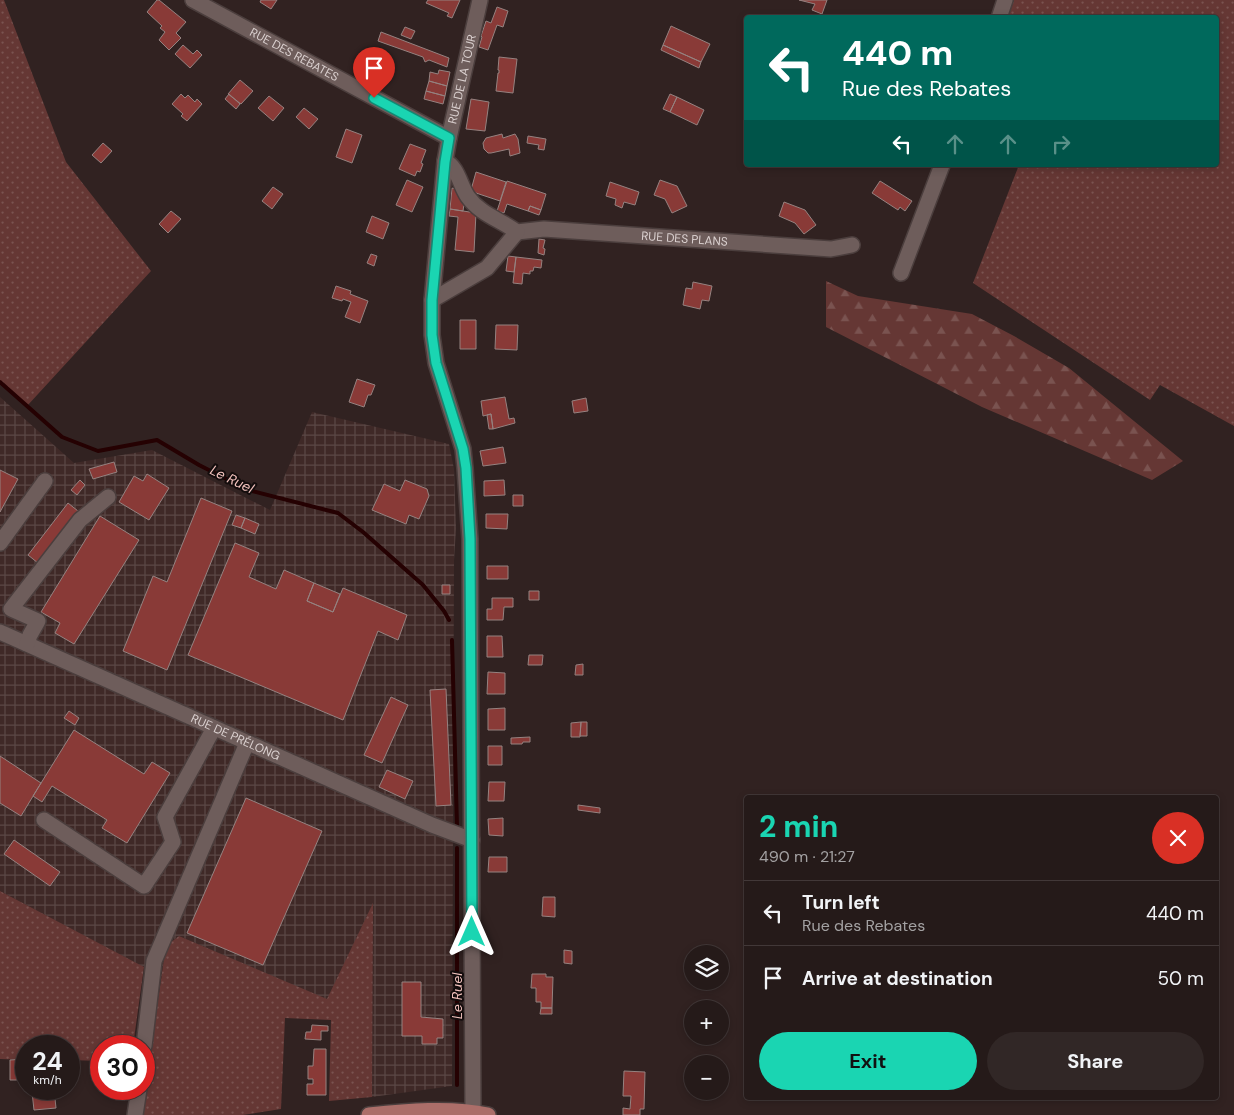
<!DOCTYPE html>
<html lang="en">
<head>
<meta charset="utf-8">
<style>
  body { margin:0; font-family:"DM Sans",sans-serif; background:#312726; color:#f1f3f6; height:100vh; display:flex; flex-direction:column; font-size:19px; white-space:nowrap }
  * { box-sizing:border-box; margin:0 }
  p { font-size:16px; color:#a3a1a2 }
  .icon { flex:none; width:28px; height:28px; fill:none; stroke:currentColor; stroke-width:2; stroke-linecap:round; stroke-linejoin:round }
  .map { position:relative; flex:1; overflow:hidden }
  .sheet { position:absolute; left:744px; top:795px; width:475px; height:305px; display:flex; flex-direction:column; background:#251a19; border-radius:5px; box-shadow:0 2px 8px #0003,0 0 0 1px #423838 }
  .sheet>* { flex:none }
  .banner { position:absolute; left:744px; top:15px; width:475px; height:152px; border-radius:5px; box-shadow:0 2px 8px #0003,0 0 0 1px #423838; background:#00695c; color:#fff; overflow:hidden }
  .fabs { position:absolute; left:684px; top:945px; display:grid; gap:10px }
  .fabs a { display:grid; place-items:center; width:45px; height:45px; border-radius:50%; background:#251a19; box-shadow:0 2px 8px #0003,0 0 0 1px #423838; font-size:25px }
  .speed { position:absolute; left:15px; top:1035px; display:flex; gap:10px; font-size:25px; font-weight:700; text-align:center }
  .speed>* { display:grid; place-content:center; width:65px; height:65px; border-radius:50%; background:#251a19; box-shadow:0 2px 8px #0003,0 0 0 1px #423838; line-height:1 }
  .speed small { font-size:12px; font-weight:400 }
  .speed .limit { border:8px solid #d22; background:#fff; color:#111 }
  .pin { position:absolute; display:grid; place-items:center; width:42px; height:42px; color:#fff; margin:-51px -21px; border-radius:50% 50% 50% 0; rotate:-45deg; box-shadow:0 0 5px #0007 }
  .pin .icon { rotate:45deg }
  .me { position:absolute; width:55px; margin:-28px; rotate:0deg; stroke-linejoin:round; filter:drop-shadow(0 0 4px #0008) }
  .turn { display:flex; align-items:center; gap:18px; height:105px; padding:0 15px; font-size:22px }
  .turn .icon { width:65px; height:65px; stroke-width:2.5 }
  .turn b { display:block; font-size:35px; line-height:42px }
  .lanes { display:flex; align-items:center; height:48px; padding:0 15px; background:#0003; justify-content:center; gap:25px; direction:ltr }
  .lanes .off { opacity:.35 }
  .round { display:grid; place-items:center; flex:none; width:52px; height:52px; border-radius:26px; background:#312726 }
  .headline { display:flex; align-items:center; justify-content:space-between; height:85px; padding:0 15px }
  h1 { font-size:30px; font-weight:700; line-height:38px; color:#1ad5b2 }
  .button { display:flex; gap:10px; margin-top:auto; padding:10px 15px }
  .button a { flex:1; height:58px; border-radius:30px; background:#1ad5b2; color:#111; font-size:20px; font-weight:700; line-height:58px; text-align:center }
  .button a+a { background:#312726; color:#f1f3f6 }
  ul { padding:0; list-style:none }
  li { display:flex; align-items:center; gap:15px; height:65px; padding:0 15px; border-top:1px solid #423838 }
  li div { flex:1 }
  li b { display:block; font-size:19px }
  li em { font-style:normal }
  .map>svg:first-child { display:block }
  .industrial { fill:url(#industrial-grid) }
  .grass { fill:url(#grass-dots) }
  .forest { fill:url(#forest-firs) }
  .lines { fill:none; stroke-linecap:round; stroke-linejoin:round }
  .stream { stroke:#250102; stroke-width:4 }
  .building { fill:#893a37; stroke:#958280 }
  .minor-casing { stroke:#4b3e3d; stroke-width:18 }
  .major-casing { stroke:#4b3e3d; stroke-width:18 }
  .minor { stroke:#6e5d5b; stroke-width:15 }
  .major { stroke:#ac6e69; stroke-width:15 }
  .route-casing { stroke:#118a74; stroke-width:12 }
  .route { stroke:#1ad5b2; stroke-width:9 }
  .labels { text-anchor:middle; stroke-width:4; stroke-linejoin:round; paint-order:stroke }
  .street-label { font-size:12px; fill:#dbd1d0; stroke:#140d0d }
  .water-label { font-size:14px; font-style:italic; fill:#f3c3be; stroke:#140d0d }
</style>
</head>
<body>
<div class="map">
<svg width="1234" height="1115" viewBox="0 0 1234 1115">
  <defs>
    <pattern id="industrial-grid" width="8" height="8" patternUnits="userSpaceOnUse" patternTransform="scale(1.25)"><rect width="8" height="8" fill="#3f2927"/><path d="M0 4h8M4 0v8" fill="none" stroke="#5a4745"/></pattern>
    <pattern id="grass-dots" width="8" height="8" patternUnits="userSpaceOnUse" patternTransform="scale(1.25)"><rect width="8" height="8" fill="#653734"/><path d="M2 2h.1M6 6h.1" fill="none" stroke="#7a5350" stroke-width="1.8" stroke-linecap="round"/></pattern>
    <pattern id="forest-firs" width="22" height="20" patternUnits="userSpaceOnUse" patternTransform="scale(1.25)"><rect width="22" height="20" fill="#653734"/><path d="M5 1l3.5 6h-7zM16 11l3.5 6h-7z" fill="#7a5350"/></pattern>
  </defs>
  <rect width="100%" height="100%" fill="#312221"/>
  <!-- industrial -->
  <path class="industrial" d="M0 397 74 463 152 450 270 510 312 412 449 444 454 469 456 529 454 560 452 1086 372 1097 373 904 327 1000 179 936 166 946 162 977 0 891Z"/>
  <!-- grass -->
  <path class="grass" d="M0 0H4L66 162 151 271 27 406 0 382Z
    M1014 0H1234V426L1160 385 1150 400 973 283 1019 165H1216V18L1008 17Z
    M0 891 144 967 133 1046H101V1061L69 1060V1046H26V1060L0 1059Z
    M373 903 372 1097 329 1101 331 1020 285 1018 281 1109 243 1115H141L166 946 179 936 327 999Z"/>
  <!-- forest -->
  <path class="forest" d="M826 281 858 296 972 314 1014 336 1069 368 1183 461 1152 480 982 407 826 327Z"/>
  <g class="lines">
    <!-- stream -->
    <path class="stream" d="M0 382 62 437 98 451 157 440 199 465 248 490 338 513 363 532 423 585 444 611 449 620
      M452 640 457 827
      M457 1085V848"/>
  </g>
  <!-- building -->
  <path class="building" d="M157 0H159L186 22 176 33 181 38 169 50 159 40 165 32 160 28 162 26 147 12Z
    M261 0H277L271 9 260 2Z
    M428 0H460L452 18 447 16 449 13 426 3Z
    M799 0H827L822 14 812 10 815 4Z
    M497 7 508 11 503 27 497 25 488 50 479 47 482 37 481 36 486 21 491 23Z
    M671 26 710 44 701 62 663 45Z
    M405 27 415 31 411 39 401 35Z
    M381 32 449 58 447 67 429 60 425 62 423 57 378 41Z
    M183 45 193 54 197 50 202 55 190 68 175 54Z
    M663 45 701 62 699 68 661 50Z
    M499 57 517 59 513 93 496 91 498 73H499V70H498Z
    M439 70 450 72 447 86 429 81 430 72 438 74Z
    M240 80 253 91 241 104 228 94Z
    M429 81 447 86 445 96 426 91Z
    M426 91 445 96 443 104 424 99Z
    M181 94 185 98 188 95 195 102 197 99 202 104 187 121 181 116 183 114 172 104Z
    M229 94 240 104 236 109 225 99Z
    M670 94 677 97 670 112 663 109Z
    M269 96 284 108 273 121 258 108Z
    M677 97 704 110 697 125 670 112Z
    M471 99 489 102 485 131 466 129Z
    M304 108 318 119 309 129 296 117Z
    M346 129 362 135 352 163 336 157Z
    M502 134 503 138 515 134 518 139 520 153 510 156 509 149 491 153H488L484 149 483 143 486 138Z
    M528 136 546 139 544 150 538 149 539 145 527 143Z
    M103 143 112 151 101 163 92 155Z
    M410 144 426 150 421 163 423 164 420 172 417 171 415 176 399 169Z
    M476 172 506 182 500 201 473 192 471 190Z
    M407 180 423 187 412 212 396 205Z
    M660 180 677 186 687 206 672 213 665 199 654 195Z
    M507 181 546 194 541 210 530 206 528 211 507 204 504 213 497 211Z
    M880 181 912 201 905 211 900 207 898 210 872 193Z
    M610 182 639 192 635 205 624 202 622 208 615 205 616 199 606 196Z
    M273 187 283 194 272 209 262 201Z
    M452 188 459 190 458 196 465 197 463 211 450 209Z
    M784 202 805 210 816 225 804 234 795 223 779 216Z
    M530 206 541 210 539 215 528 211Z
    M450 209 476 213 474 252 455 250 458 217 449 216Z
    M171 211 181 219 168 233 159 224Z
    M372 216 389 223 383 239 366 232Z
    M539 239 545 240 543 248 545 249 544 255 538 253Z
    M371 254 377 256 374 266 367 263Z
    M508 256 516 257 514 272 506 271Z
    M516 257 542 260 541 268 534 267 533 271H530V274L523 273 522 284 513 283Z
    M693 282 712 286 709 301 702 300 700 309 683 305 686 288 692 289Z
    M336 286 351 291 350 294 368 301 360 323 345 317 351 302 343 299 342 301 332 298Z
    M460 320H476V349H460Z
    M496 325H518L517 350 495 349Z
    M357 379 375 385 371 395H368L364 407 349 402Z
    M505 397 509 419 514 418 515 423 493 429 491 414 483 416 481 401Z
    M586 398 588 411 574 413 572 401Z
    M491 414 493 429H489L487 415Z
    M503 447 506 463 483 466 480 451Z
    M114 462 117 472 93 479 89 469Z
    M0 470 18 479 0 512Z
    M147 474 169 488 149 520 119 502 134 476 143 481Z
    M80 480 85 485 77 495 71 490Z
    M405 480 427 489 429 496 419 519 409 515 406 524 372 510 384 484 400 491Z
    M504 480 505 495 484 496V481Z
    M513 495H523V506H513Z
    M201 498 232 511 167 670 123 651 153 576 167 582Z
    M68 503 83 515 43 567 28 555Z
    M486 514H508L507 529 486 528Z
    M236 515 245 518 241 528 232 525Z
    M100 516 139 540 74 644 55 633 60 623 41 612Z
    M245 518 259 524 255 534 241 528Z
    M235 543 259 553 249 577 276 589 284 570 314 583 307 601 333 612 343 588 407 615 398 640 378 631 343 720 188 655Z
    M487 566H508V579H487Z
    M314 583 340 594 333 612 307 601Z
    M442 585H450V594H442Z
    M529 591H539V600H529Z
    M492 598H513V607H504L503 620H487V609H492Z
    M487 636H502L503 657H487Z
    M529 655H543L542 665H528Z
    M576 665 583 664V675H575Z
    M488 672 505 673V694H487Z
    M446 689 451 805 436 806 430 690Z
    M391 697 408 705 382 763 364 755Z
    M505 708V730H488V709Z
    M69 711 79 718 75 725 64 718Z
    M581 722H587V736H580Z
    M581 722 580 737H571V723Z
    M74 730 144 774 152 762 170 773 127 843 102 828 107 820 52 786 42 802 33 796Z
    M530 737V742H523L522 744H511V738Z
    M488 746H502V765H488Z
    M0 756 41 783 21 816 0 803Z
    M387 770 413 781 405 799 379 787Z
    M489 782H505L504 801H488Z
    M246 798 322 831 263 965 187 933Z
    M578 805 600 808V813L578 810Z
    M503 818V836L489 835 488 819Z
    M14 840 60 872 50 886 4 854Z
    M489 857H507V872H488Z
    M543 897H555V917L542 916Z
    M564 950 572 951V964L564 963Z
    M532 974H546V977H553L552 1008H541V1002H536V988H531Z
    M402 982H421V1017L443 1019V1038H437V1044H422V1036H402Z
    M541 1008H552V1014H540Z
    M312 1025 328 1026V1031H321V1040L305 1039 306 1032H311Z
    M314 1049H326V1095H307V1084H313V1079H308V1066H313Z
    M25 1059V1069H16L17 1080H10V1060Z
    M624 1071 645 1072 644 1109H640V1115H623V1108L630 1109 631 1096H623Z
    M54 1089 56 1108 34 1110 32 1092Z
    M118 1089H127L125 1100 117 1099Z"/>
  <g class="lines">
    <defs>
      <g id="minor">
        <path id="s1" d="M193 0 449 138"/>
        <path d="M999 18 1005 0"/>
        <path id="s2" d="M517 232 544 229 831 249 852 245"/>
        <path d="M901 273 942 165"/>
        <path d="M432 300 487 268 517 232C501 220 480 214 468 197 460 186 458 167 445 161"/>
        <path d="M0 543 45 481"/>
        <path id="s3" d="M0 632 432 825 472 840"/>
        <path d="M27 644 30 635 38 621 11 609 80 520 108 497"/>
        <path d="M44 820 144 886 173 842 165 817 214 728"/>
        <path d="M144 1046 154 961 247 743"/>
        <path id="s4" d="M473 1112 470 539 465 468 463 449 436 363 432 335V300L445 161 449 138 480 0"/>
        <path d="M135 1115 139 1089"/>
      </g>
      <path id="major" d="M369 1115C406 1111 451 1107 488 1115"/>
    </defs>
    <!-- minor casing -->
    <use href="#minor" class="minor-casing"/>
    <!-- major casing -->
    <use href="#major" class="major-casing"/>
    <!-- minor -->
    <use href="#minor" class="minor"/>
    <!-- major -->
    <use href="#major" class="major"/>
  </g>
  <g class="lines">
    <defs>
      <path id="route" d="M374 98 449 138 445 162 432 300V335L436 363 463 449 466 468 470 539 472 932"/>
    </defs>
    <!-- route casing -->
    <use href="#route" class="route-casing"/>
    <!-- route -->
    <use href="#route" class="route"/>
  </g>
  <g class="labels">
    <!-- street labels -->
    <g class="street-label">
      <text dy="4" stroke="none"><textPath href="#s1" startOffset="115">RUE DES REBATES</textPath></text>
      <text dy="4" stroke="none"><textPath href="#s4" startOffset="1040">RUE DE LA TOUR</textPath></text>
      <text dy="4" stroke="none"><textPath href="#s2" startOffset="168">RUE DES PLANS</textPath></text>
      <text dy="4" stroke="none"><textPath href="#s3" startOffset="258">RUE DE PRÉLONG</textPath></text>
    </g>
    <!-- water labels -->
    <g class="water-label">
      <text transform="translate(232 479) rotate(26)" y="5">Le Ruel</text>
      <text transform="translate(457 996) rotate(-90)" y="5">Le Ruel</text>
    </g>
  </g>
</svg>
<div class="fabs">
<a><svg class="icon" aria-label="layers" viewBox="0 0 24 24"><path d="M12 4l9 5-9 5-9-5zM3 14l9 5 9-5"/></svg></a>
<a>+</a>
<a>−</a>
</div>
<div class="speed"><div>24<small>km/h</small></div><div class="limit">30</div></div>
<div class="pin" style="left:374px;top:98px;background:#d93025"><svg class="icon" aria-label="arrive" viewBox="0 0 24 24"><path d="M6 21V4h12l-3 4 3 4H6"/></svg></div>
<svg class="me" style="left:472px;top:932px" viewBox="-20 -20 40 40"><path d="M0-17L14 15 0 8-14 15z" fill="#1ad5b2" stroke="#fff" stroke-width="4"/></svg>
<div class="banner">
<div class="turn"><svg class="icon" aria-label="left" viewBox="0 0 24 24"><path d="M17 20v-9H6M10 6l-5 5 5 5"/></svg><div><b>440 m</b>Rue des Rebates</div></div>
<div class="lanes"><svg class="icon" aria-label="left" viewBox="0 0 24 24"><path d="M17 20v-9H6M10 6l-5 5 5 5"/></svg><svg class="icon off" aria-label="ahead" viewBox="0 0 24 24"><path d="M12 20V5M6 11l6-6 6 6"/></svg><svg class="icon off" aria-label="ahead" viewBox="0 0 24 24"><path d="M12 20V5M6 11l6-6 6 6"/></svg><svg class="icon off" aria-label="right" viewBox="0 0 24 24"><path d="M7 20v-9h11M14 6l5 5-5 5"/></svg></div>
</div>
<section class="sheet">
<div class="headline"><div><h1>2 min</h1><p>490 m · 21:27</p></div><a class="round" style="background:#d93025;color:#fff"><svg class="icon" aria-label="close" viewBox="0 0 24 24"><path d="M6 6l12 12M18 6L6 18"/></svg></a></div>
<ul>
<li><svg class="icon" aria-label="left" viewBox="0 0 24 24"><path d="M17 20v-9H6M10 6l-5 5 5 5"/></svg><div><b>Turn left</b><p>Rue des Rebates</p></div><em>440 m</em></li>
<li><svg class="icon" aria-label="arrive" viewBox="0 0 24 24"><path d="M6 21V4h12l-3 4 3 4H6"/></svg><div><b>Arrive at destination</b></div><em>50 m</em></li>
</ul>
<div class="button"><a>Exit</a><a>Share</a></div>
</section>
</div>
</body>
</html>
